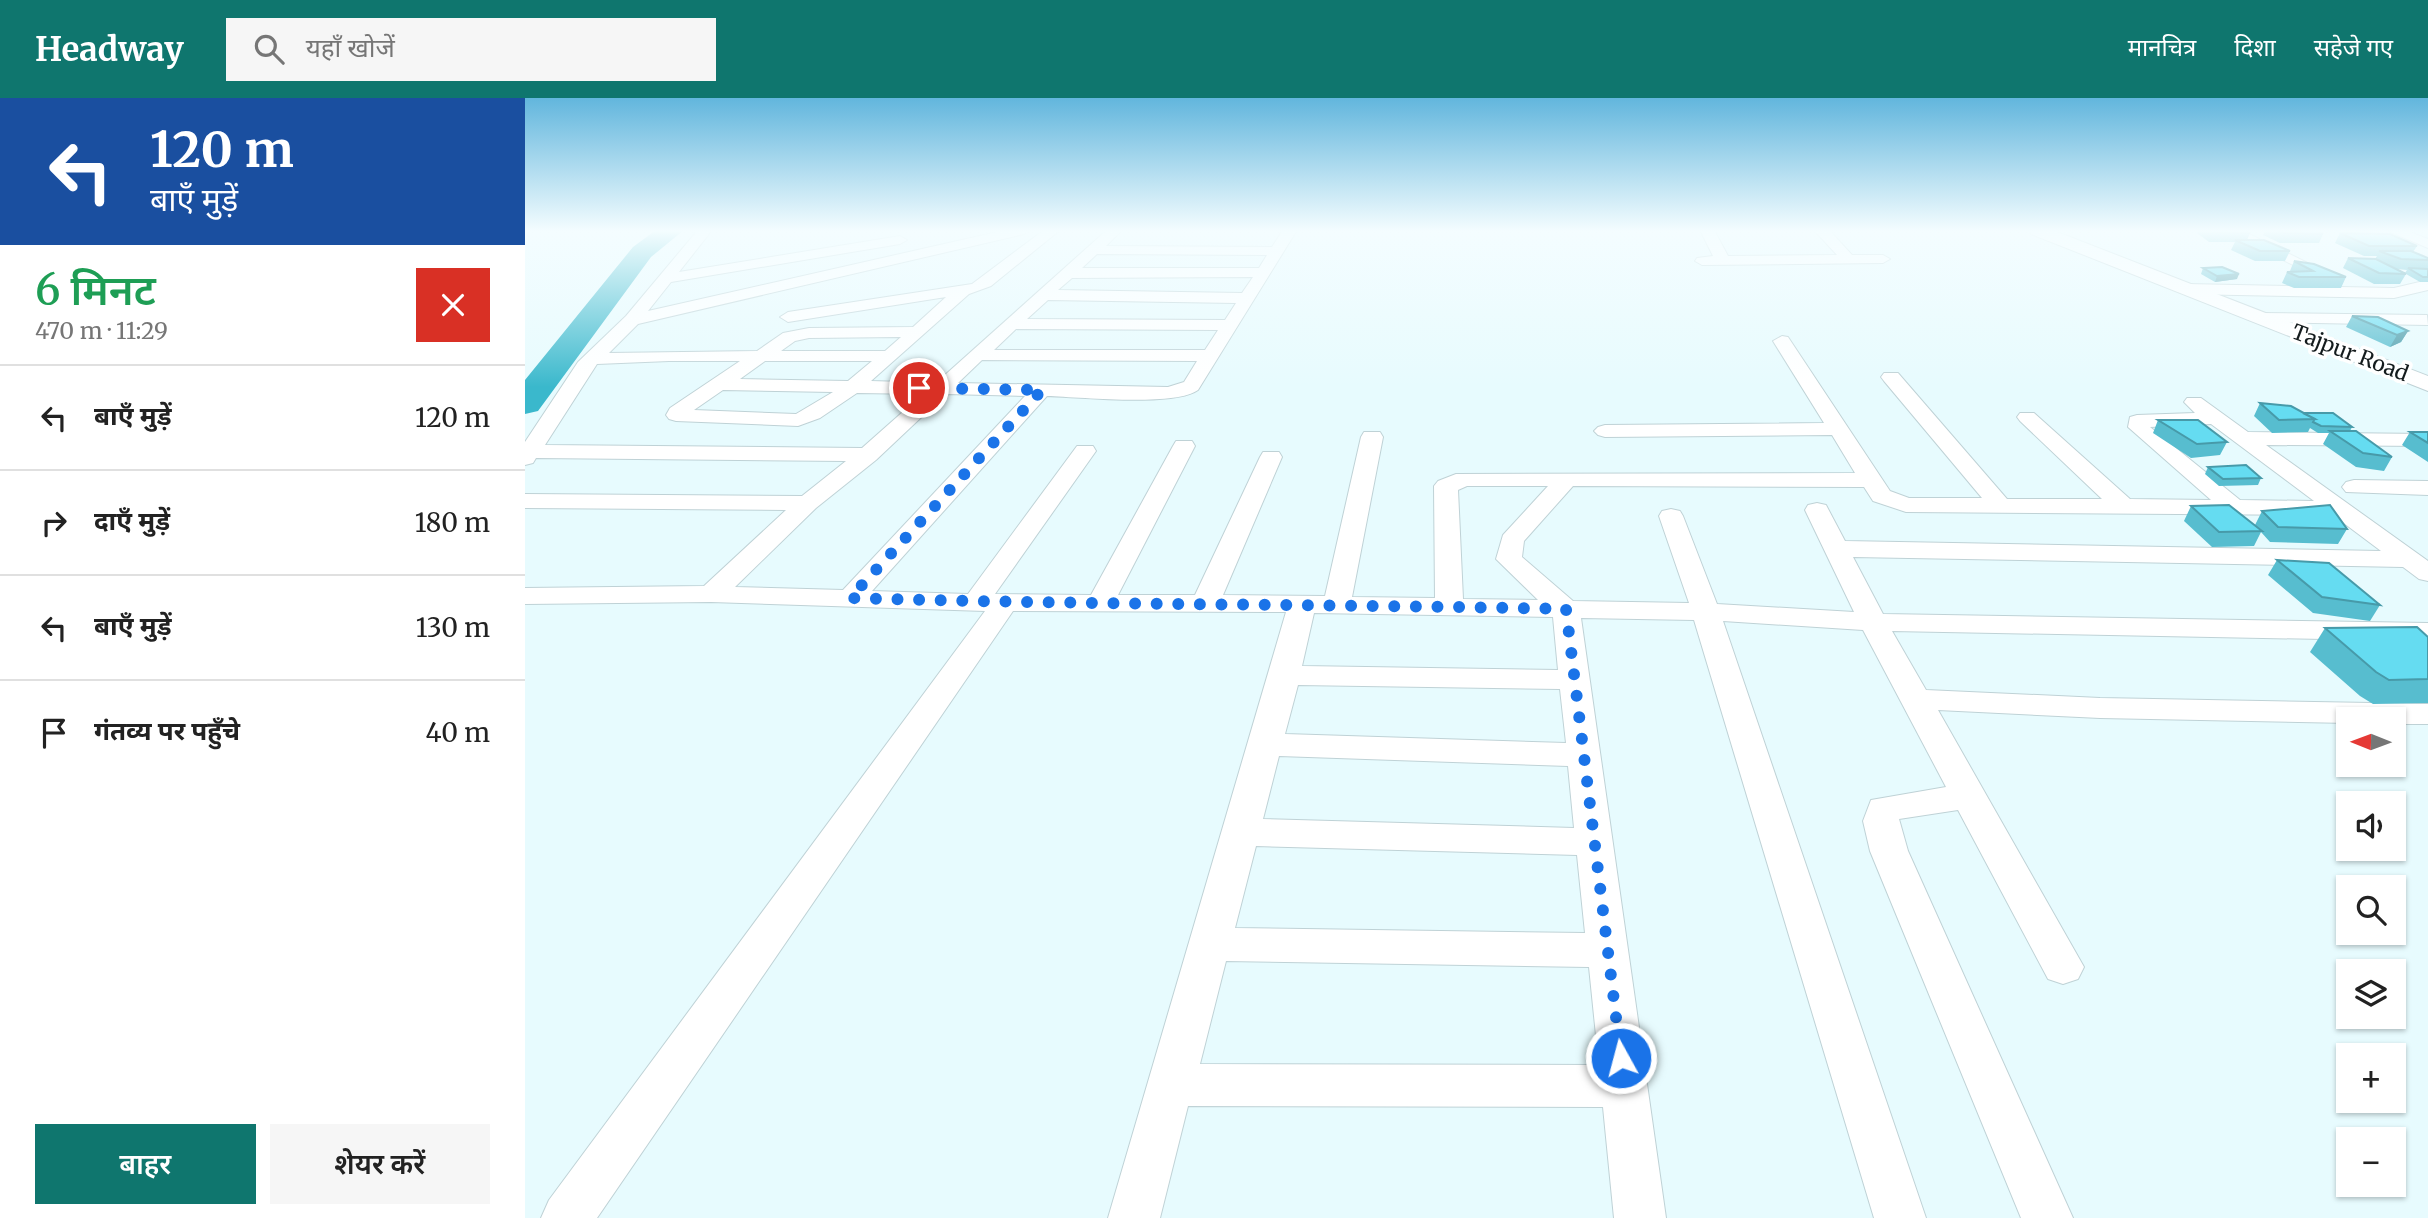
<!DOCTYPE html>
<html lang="hi">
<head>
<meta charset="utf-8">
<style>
  body { margin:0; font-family:Merriweather,"Noto Sans Devanagari",serif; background:#f6f6f6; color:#222; height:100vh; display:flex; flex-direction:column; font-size:26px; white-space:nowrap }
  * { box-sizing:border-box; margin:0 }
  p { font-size:23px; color:#767676 }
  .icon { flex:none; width:38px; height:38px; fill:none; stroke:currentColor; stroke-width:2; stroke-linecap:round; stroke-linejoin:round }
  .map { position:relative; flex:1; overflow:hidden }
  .side { display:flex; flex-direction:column; background:#fff; width:525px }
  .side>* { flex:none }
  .banner { background:#1a4fa0; color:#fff; overflow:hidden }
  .needle { width:46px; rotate:271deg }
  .tools { position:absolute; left:1811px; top:609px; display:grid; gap:14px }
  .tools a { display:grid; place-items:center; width:70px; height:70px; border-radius:0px; background:#fff; box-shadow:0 2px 5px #0004; font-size:35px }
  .pin { position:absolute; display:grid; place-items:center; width:60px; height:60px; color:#fff; margin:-30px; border:4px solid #fff; border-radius:50%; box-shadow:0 2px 7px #0007 }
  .me { position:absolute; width:77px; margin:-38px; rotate:353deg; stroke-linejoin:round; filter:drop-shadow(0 0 5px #0008) }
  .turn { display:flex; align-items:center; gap:24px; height:147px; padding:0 35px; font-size:32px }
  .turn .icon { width:91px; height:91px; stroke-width:2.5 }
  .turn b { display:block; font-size:49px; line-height:60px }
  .round { display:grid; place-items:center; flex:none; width:74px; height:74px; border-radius:0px; background:#f6f6f6 }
  .head { display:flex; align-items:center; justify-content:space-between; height:119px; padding:0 35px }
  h1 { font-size:42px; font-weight:600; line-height:52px; color:#1e9e55 }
  .primary-button { display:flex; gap:14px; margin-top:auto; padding:14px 35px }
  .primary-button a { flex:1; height:80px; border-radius:0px; background:#0f766e; color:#fff; font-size:28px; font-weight:600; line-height:80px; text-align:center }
  .primary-button a+a { background:#f6f6f6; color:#222 }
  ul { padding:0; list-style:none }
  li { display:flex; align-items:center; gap:21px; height:105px; padding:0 35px; border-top:2px solid #e0e0e0 }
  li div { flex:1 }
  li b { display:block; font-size:26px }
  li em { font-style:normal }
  header { display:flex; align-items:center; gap:42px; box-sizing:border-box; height:98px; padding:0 35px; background:#0f766e; color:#fff }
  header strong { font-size:33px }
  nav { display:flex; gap:38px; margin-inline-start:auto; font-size:24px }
  .search { width:490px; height:63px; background:#f6f6f6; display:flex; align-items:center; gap:18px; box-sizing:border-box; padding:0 24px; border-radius:0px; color:#767676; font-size:26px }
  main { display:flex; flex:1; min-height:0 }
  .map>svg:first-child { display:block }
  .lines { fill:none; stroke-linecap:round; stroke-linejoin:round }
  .river { fill:#3ab8cc; fill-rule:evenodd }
  .minor-casing { stroke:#bfd2d6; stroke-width:2 }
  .major-casing { stroke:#bfd2d6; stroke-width:2 }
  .minor { fill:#fff; fill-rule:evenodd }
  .major { fill:#fff; fill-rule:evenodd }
  .wall { fill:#57bdcf; fill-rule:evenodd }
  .shaded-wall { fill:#479aa9 }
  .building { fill:#65dcf1; stroke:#479aa9; stroke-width:2 }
  .route { stroke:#1a73e8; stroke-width:12; stroke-dasharray:0 21.6 }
  .labels { text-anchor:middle; stroke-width:7; stroke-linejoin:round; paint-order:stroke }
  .far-street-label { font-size:21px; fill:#141b1d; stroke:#fff }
</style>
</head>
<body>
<header>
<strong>Headway</strong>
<div class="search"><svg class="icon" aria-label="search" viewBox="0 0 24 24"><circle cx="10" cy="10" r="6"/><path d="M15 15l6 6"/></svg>यहाँ खोजें</div>
<nav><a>मानचित्र</a><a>दिशा</a><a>सहेजे गए</a></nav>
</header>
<main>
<section class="side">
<div class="banner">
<div class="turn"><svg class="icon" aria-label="left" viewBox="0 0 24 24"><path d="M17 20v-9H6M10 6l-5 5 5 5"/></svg><div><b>120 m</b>बाएँ मुड़ें</div></div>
</div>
<div class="head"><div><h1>6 मिनट</h1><p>470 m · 11:29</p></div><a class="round" style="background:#d93025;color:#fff"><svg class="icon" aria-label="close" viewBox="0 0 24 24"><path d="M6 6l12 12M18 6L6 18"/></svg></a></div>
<ul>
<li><svg class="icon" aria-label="left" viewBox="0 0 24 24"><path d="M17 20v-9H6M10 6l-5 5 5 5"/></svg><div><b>बाएँ मुड़ें</b></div><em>120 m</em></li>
<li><svg class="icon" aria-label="right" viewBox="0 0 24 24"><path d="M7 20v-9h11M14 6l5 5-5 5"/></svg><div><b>दाएँ मुड़ें</b></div><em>180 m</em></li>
<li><svg class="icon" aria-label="left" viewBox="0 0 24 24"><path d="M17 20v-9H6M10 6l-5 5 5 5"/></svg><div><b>बाएँ मुड़ें</b></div><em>130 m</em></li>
<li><svg class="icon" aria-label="arrive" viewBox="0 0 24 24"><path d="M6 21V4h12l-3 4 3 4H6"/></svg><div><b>गंतव्य पर पहुँचे</b></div><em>40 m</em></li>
</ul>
<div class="primary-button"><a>बाहर</a><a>शेयर करें</a></div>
</section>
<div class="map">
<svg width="1903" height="1120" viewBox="0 0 1903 1120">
  <rect width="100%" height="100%" fill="#e7fbfe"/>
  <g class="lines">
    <!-- river -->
    <path class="river" d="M131 132H159L126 159 13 313 0 316V282L108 149Z"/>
    <defs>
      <path id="minor" d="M173 132H187L154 174 375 138 382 142 375 146 146 184 123 213 481 132H506L499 136 113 226 84 255 232 253 258 235 284 230 388 229 421 199 263 224 255 219 263 214 447 186 519 132H535L466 188 444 196 346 283 411 285 582 132H597L581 148 747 149 758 132H772L673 292C650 309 554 299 522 298L347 493 443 496 552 348H568L571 353 470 496 566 497 648 348 651 343H667L670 348 593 497H670L735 359 738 354H754L757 359 698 497 800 498 836 339 839 334H855L858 339 827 499 910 500 909 388 913 383 931 376 1330 375 1307 337 1080 339 1073 337 1069 333 1073 329 1080 327 1299 325 1248 243 1257 238 1263 239 1365 393 1384 400H1457L1359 283 1356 279 1359 275H1373L1482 401H1577L1495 323 1492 319 1495 315H1509L1605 401 1686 402 1603 329 1605 319 1612 317 1670 315 1659 304 1662 300H1676L1723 334 1903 336V348L1741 347 1903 463V483L1894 481 1878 469 1328 459 1358 516 1903 525V543L1367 533 1401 592 1575 600 1903 606V626H1869V621H1824V625L1575 620 1413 612 1559 869 1553 881 1538 886 1523 881 1433 712 1374 721 1383 753 1548 1120H1496L1345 753 1338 723 1346 702 1421 689 1338 532 1198 523 1401 1120H1349L1169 522 1056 520 1141 1120H1089L1078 1009 663 1008 635 1120H583L761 514 488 513 72 1120H16L24 1102 460 513 186 504 0 506V490L179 488 261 412 0 410V396L277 398 321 363 11 360 8 365 0 367V344L53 264 101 218ZM572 156 742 157 734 170H557ZM728 179 717 195 533 192 547 180ZM523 202 711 205 700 222 502 221ZM491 231 693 232 680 252H469ZM376 239 360 253H256L270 243 284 240ZM457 262 672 263 659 284 643 289 433 285ZM144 263H215L145 310 141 317 144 321 151 323 273 328 295 320 332 295 398 296 337 350 20 347 72 266ZM240 263H347L323 283 215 281ZM198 292 308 294 271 316 169 312ZM421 296 500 298 318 492 210 489 291 410 351 362ZM1686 326 1789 403 1715 402 1625 329ZM942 388H1023L978 437 971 461 1013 502 938 501 933 392ZM1048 388 1339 389 1348 403 1381 414 1808 417 1856 453 1320 443 1301 407 1292 405 1283 407 1280 412 1329 514 1192 506 1158 418 1155 413 1146 411 1137 413 1134 418 1164 505 1048 503 997 459 999 443ZM789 515 1028 519 1033 572 777 568ZM773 587 1035 591 1041 645 760 636ZM754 658 1043 668 1049 730 738 721ZM731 748 1052 757 1060 835 710 830ZM701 863 1064 869 1074 967 675 966Z
        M1175 132H1189L1203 158 1312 157 1289 132H1304L1327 157H1358L1365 161 1358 165 1177 167 1170 163 1172 160 1188 158Z
        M1698 132H1716L1813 180 1805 185 1800 183Z
        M1861 132H1880L1903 141V150Z
        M1903 182V192L1869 200 1661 196 1653 191 1661 186 1869 190Z
        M1735 215 1902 217 1903 227 1729 224 1727 220Z
        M1829 382 1903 383V397L1821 394 1817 389 1821 384Z"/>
      <path id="major" d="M1504 132H1527L1903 278V293L1506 136Z"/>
    </defs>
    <!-- minor casing -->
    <use href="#minor" class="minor-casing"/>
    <!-- major casing -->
    <use href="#major" class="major-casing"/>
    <!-- minor -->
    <use href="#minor" class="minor"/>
    <!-- major -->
    <use href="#major" class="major"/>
  </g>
  <!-- wall -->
  <path class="wall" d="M1673 132H1718L1725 135 1722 142 1765 153 1760 163H1730L1706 152 1710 144H1684L1672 135Z
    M1741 132H1791L1798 136 1794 145H1755L1738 137Z
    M1815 135 1892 148 1888 154 1903 160V184H1895L1881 176 1875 186H1849L1818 170 1823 160 1850 161 1852 158H1839L1810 145ZM1872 171 1882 172 1880 175Z
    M1769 163 1821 179 1816 190H1769L1757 185 1762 174H1766L1765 173Z
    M1678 170 1712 181 1690 184 1676 176Z
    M1827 218 1883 233 1876 244 1865 249 1821 229Z
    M1735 305 1778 315 1827 329 1825 333 1867 359 1859 373 1831 369 1798 346 1804 335H1793L1785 330 1783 334 1747 335 1729 318Z
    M1633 322 1702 344 1695 357 1666 360 1628 335Z
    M1885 334H1903V364L1877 347Z
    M1683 369 1736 380 1733 387 1694 388 1680 376Z
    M1666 408 1730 427 1737 413 1822 431 1813 446 1745 444 1736 434 1729 448 1687 449 1659 423Z
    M1752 462 1855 507 1845 523 1788 515 1743 477Z
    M1800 530 1903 539V605L1848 606 1835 598 1785 554Z"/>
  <!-- shaded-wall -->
  <path class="shaded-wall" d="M1714 176 1712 181 1690 184 1692 178Z
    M1883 233 1876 244 1865 249 1872 237Z"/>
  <!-- building -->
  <path class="building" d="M1686 132H1718L1725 135 1688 134Z
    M1753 132H1791L1798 136 1759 135Z
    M1815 135 1865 136 1892 148H1844Z
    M1710 142H1739L1765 153H1735Z
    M1854 153H1886L1903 160V162L1876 161Z
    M1823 160 1851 161 1881 176 1854 175Z
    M1769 163 1789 166 1821 179H1774L1762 174 1788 173Z
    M1697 169 1714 176 1692 178 1678 170Z
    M1883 170 1903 171V179H1898Z
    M1827 218 1853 219 1883 233 1872 237Z
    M1735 305 1766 308 1790 321 1754 322Z
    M1778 315H1808L1827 329 1796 328 1788 324 1790 321Z
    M1633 322H1673L1702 344 1672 346Z
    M1805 333H1831L1867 359 1838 355Z
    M1885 334H1903V345Z
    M1721 367 1736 380 1698 381 1683 369Z
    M1704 407 1737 433 1694 434 1666 408Z
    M1805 407 1822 431 1753 429 1737 413Z
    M1752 462 1804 465 1855 507 1797 499Z
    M1892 529 1903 539V581L1864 582 1851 574 1800 530Z"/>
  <!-- sky -->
  <linearGradient id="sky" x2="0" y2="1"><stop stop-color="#62b6dd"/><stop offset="0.46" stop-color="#f4fdff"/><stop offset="1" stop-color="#f4fdff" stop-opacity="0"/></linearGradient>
  <rect width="1903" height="289" fill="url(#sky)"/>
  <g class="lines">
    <!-- route -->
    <path class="route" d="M394 290 517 292 325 500C564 507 803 506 1041 511L1096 960"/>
  </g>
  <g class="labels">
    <!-- far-street labels -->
    <g class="far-street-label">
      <text transform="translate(1825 255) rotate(21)" y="7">Tajpur Road</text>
    </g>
  </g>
</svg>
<div class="tools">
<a><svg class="needle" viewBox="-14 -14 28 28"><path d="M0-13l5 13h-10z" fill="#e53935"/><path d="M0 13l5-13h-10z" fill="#767676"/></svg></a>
<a><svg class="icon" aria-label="sound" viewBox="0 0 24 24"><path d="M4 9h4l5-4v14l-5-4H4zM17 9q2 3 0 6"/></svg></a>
<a><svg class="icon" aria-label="search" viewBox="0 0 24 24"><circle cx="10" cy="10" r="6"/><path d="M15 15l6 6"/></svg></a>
<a><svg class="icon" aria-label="layers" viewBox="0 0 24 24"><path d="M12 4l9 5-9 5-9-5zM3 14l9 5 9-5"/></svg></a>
<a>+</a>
<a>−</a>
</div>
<div class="pin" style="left:394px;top:290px;background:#d93025"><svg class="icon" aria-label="arrive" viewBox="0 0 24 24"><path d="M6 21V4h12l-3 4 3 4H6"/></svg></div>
<svg class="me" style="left:1096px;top:960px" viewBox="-20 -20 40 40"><circle r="17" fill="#1a73e8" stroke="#fff" stroke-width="3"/><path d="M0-11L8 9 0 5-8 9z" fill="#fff"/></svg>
</div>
</main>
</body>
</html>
